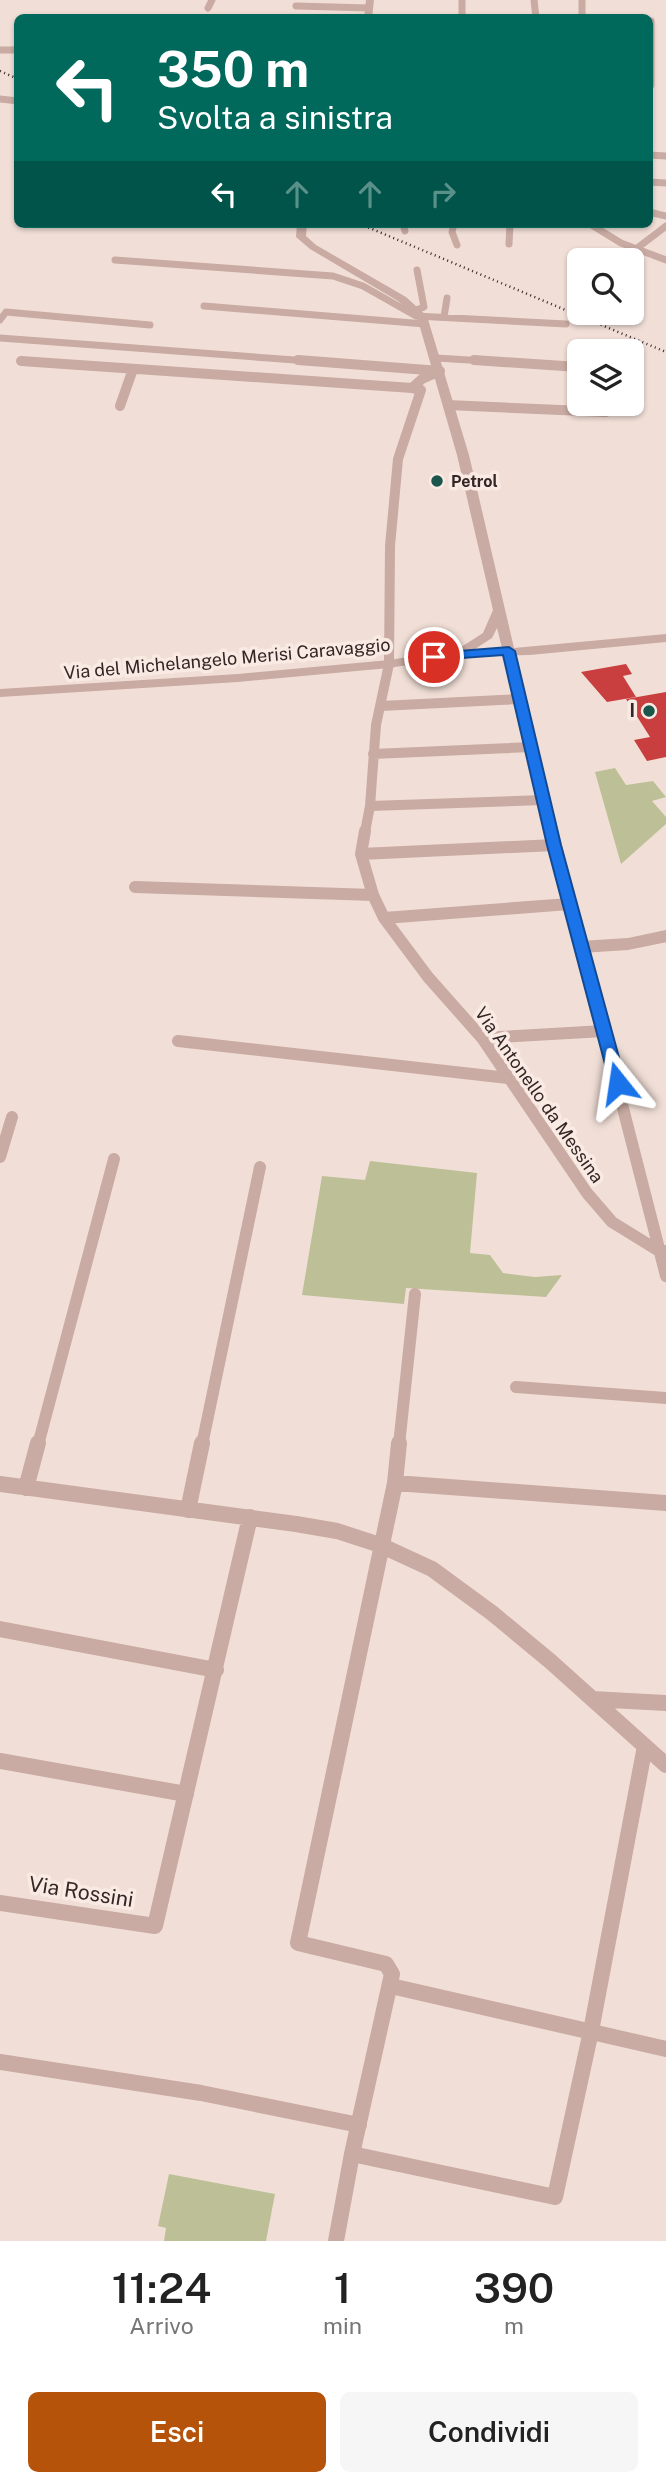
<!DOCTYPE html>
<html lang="it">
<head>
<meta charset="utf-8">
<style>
  body { margin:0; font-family:"Public Sans",sans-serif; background:#f6f6f6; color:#222; height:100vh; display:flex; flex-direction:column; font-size:26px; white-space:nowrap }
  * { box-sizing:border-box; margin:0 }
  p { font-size:23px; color:#767676 }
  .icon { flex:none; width:38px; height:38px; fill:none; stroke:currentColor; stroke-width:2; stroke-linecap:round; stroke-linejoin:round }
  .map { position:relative; height:2241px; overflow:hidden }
  .side { display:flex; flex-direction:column; background:#fff; flex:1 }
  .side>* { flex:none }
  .top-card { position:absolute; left:14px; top:14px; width:639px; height:214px; border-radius:10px; box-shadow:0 2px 5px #0004; background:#00695c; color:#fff; overflow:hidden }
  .buttons { position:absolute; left:567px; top:248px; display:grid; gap:14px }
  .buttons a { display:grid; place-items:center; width:77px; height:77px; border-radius:10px; background:#fff; box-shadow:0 2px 5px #0004; font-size:35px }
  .pin { position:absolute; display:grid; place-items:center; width:60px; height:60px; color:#fff; margin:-30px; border:4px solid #fff; border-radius:50%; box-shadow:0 2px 7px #0007 }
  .me { position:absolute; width:77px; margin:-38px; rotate:345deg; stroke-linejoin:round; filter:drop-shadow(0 0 5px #0008) }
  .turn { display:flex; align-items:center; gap:24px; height:147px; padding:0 28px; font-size:32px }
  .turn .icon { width:91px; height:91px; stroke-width:2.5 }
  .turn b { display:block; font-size:49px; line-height:60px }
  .lanes { display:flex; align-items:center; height:66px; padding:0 28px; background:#0003; justify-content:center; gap:35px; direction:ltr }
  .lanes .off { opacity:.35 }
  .eta { display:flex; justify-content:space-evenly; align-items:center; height:119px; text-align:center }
  .eta b { font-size:42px; font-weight:600; line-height:49px }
  .button { display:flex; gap:14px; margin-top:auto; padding:14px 28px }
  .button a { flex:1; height:80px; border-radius:10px; background:#b45309; color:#fff; font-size:28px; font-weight:600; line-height:80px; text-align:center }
  .button a+a { background:#f6f6f6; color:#222 }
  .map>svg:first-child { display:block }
  .green { fill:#bdc097 }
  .building { fill:#c93e3e }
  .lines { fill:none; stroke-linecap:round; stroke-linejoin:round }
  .minor-far3 { stroke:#c9aba3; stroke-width:7 }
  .minor-far2 { stroke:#c9aba3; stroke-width:10 }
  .minor-far1 { stroke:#c9aba3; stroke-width:12 }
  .minor { stroke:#c9aba3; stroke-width:16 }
  .tertiary { fill:#c9aba3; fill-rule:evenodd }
  .rail { stroke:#342625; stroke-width:2.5; stroke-dasharray:1 3.5; stroke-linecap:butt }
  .route { fill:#1a73e8; stroke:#114b97; stroke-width:2 }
  .poi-dot { fill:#1a564b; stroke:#f9eae3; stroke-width:2.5 }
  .labels { text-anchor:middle; stroke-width:7; stroke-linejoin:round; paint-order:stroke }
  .far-poi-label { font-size:16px; font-weight:bold; fill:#342625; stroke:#f9eae3; text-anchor:start }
  .street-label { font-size:18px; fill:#342625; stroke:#f9eae3 }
  .poi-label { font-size:18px; font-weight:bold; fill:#342625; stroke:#f9eae3; text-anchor:end }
  .near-street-label { font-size:21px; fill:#342625; stroke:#f9eae3 }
</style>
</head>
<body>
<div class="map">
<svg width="666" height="2241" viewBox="0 0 666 2241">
  <rect width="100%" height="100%" fill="#f1dfd7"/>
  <!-- green -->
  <path class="green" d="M615 768 626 785 653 781 666 797 652 801 666 817V824L621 864 595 772Z
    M370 1161 477 1173 470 1253 490 1255 503 1273 535 1277 562 1275 546 1297 406 1288 404 1304 302 1295 322 1176 365 1180Z
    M169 2174 275 2194 266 2241H164L166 2228 158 2226Z"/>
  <!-- building -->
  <path class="building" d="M626 664 632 674 623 676 636 697 607 702 581 672Z
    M666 692V757L647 761 634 740 650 737 626 699Z"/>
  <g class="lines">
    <!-- minor-far3 -->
    <path class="minor-far3" d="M462 0V18
      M534 0 536 18
      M582 0V18
      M296 6 369 8
      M208 8 212 0
      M651 21V85
      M0 50H18
      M0 99 18 101
      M649 155 666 156
      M649 182 666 183
      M649 212 666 216
      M403 224 405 231
      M454 224 452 232 457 245
      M590 224 621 243 666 260
      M509 244 510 224
      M636 249 666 226
      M115 260 333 276 363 286 416 316 566 324
      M204 306 425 324
      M416 310 424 307 417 270
      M444 317 447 298
      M0 320 6 312 150 325
      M0 338 322 362
      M436 358 502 362
      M21 361 37 362"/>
    <!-- minor-far2 -->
    <path class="minor-far2" d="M298 360 440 371
      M474 360 579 367
      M21 361 412 388 422 379 438 372
      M448 405 606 412
      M120 406 133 369
      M509 651 552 832
      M381 706 520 699
      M373 754 531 747
      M370 806 543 800
      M365 832 370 806 376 725 389 664 390 546 398 459 421 390 412 388"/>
    <!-- minor-far1 -->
    <path class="minor-far1" d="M365 831 361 854 373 895 384 918 428 977 482 1038 587 1193 612 1222 659 1251H666
      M552 831 666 1276
      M361 854 554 845
      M135 887 373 895
      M384 918 569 904
      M581 947 628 944 666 936
      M482 1038 604 1031
      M178 1041 508 1078
      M0 1157 12 1117
      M516 1387 666 1398
      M38 1445 114 1159
      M202 1445 260 1167
      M399 1445 415 1294"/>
    <!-- minor -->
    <path class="minor" d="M395 1483 666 1503
      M0 1484 296 1524 337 1531 380 1545 432 1569 492 1613 550 1661 666 1765
      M26 1488 38 1443
      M188 1510 202 1443
      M0 1629 216 1670
      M592 1699 666 1703
      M0 1761 186 1794
      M0 1903 155 1926 250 1517
      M391 1986 666 2049
      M0 2062 201 2093 359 2125
      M352 2154 555 2197 591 2031 645 1746
      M336 2241 352 2154 392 1974 386 1964 298 1943 395 1483 399 1443"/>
    <!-- tertiary -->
    <path class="tertiary" d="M366 0H374L372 18H364Z
      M297 224H307L306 236 316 245 406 297 427 316 469 455 514 648 666 634V642L530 655 457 657 389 668 238 682 0 697V689L238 674 389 660 458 649 483 633 493 610 457 455 417 317 398 301 310 249 296 237ZM497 628 502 648 475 649 492 638Z"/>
    <!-- rail -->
    <path class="rail" d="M0 71 18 79
      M360 224 666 352"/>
  </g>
  <!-- route -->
  <path class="route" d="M509 647 515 651 561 845 626 1083 618 1089 610 1083 547 845 503 655 434 660 428 657 434 653Z"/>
  <!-- markers -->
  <g class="poi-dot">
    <circle cx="437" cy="481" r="7"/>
    <circle cx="649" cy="711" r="7"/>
  </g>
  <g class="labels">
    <!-- far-poi labels -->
    <g class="far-poi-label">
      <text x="451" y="487">Petrol</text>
    </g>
    <!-- street labels -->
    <g class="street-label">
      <text transform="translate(227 659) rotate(-5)" y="6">Via del Michelangelo Merisi Caravaggio</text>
      <text transform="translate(539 1095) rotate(55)" y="6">Via Antonello da Messina</text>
    </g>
    <!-- poi labels -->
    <g class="poi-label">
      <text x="635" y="717">I</text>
    </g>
    <!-- near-street labels -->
    <g class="near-street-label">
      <text transform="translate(81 1892) rotate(9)" y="7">Via Rossini</text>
    </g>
  </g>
</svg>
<div class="buttons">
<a><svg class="icon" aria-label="search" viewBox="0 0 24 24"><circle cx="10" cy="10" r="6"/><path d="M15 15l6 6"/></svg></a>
<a><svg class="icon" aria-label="layers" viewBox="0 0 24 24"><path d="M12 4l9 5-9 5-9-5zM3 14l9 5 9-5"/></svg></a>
</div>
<div class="pin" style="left:434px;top:657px;background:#d93025"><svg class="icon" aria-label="arrive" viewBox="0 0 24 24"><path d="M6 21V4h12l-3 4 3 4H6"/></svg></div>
<svg class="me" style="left:618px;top:1083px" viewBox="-20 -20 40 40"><path d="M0-17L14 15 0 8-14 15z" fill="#1a73e8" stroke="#fff" stroke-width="4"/></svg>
<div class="top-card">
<div class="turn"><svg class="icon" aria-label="left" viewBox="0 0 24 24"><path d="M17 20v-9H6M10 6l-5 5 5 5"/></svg><div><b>350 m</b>Svolta a sinistra</div></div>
<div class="lanes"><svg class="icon" aria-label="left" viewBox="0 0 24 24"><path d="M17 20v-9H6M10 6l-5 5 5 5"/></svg><svg class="icon off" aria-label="ahead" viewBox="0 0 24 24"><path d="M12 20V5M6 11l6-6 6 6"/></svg><svg class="icon off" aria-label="ahead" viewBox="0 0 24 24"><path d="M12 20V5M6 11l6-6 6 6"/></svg><svg class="icon off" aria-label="right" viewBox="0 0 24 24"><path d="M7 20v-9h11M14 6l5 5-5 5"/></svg></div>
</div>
</div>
<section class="side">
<div class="eta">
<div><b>11:24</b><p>Arrivo</p></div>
<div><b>1</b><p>min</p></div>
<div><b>390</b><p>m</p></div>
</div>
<div class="button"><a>Esci</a><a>Condividi</a></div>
</section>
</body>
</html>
